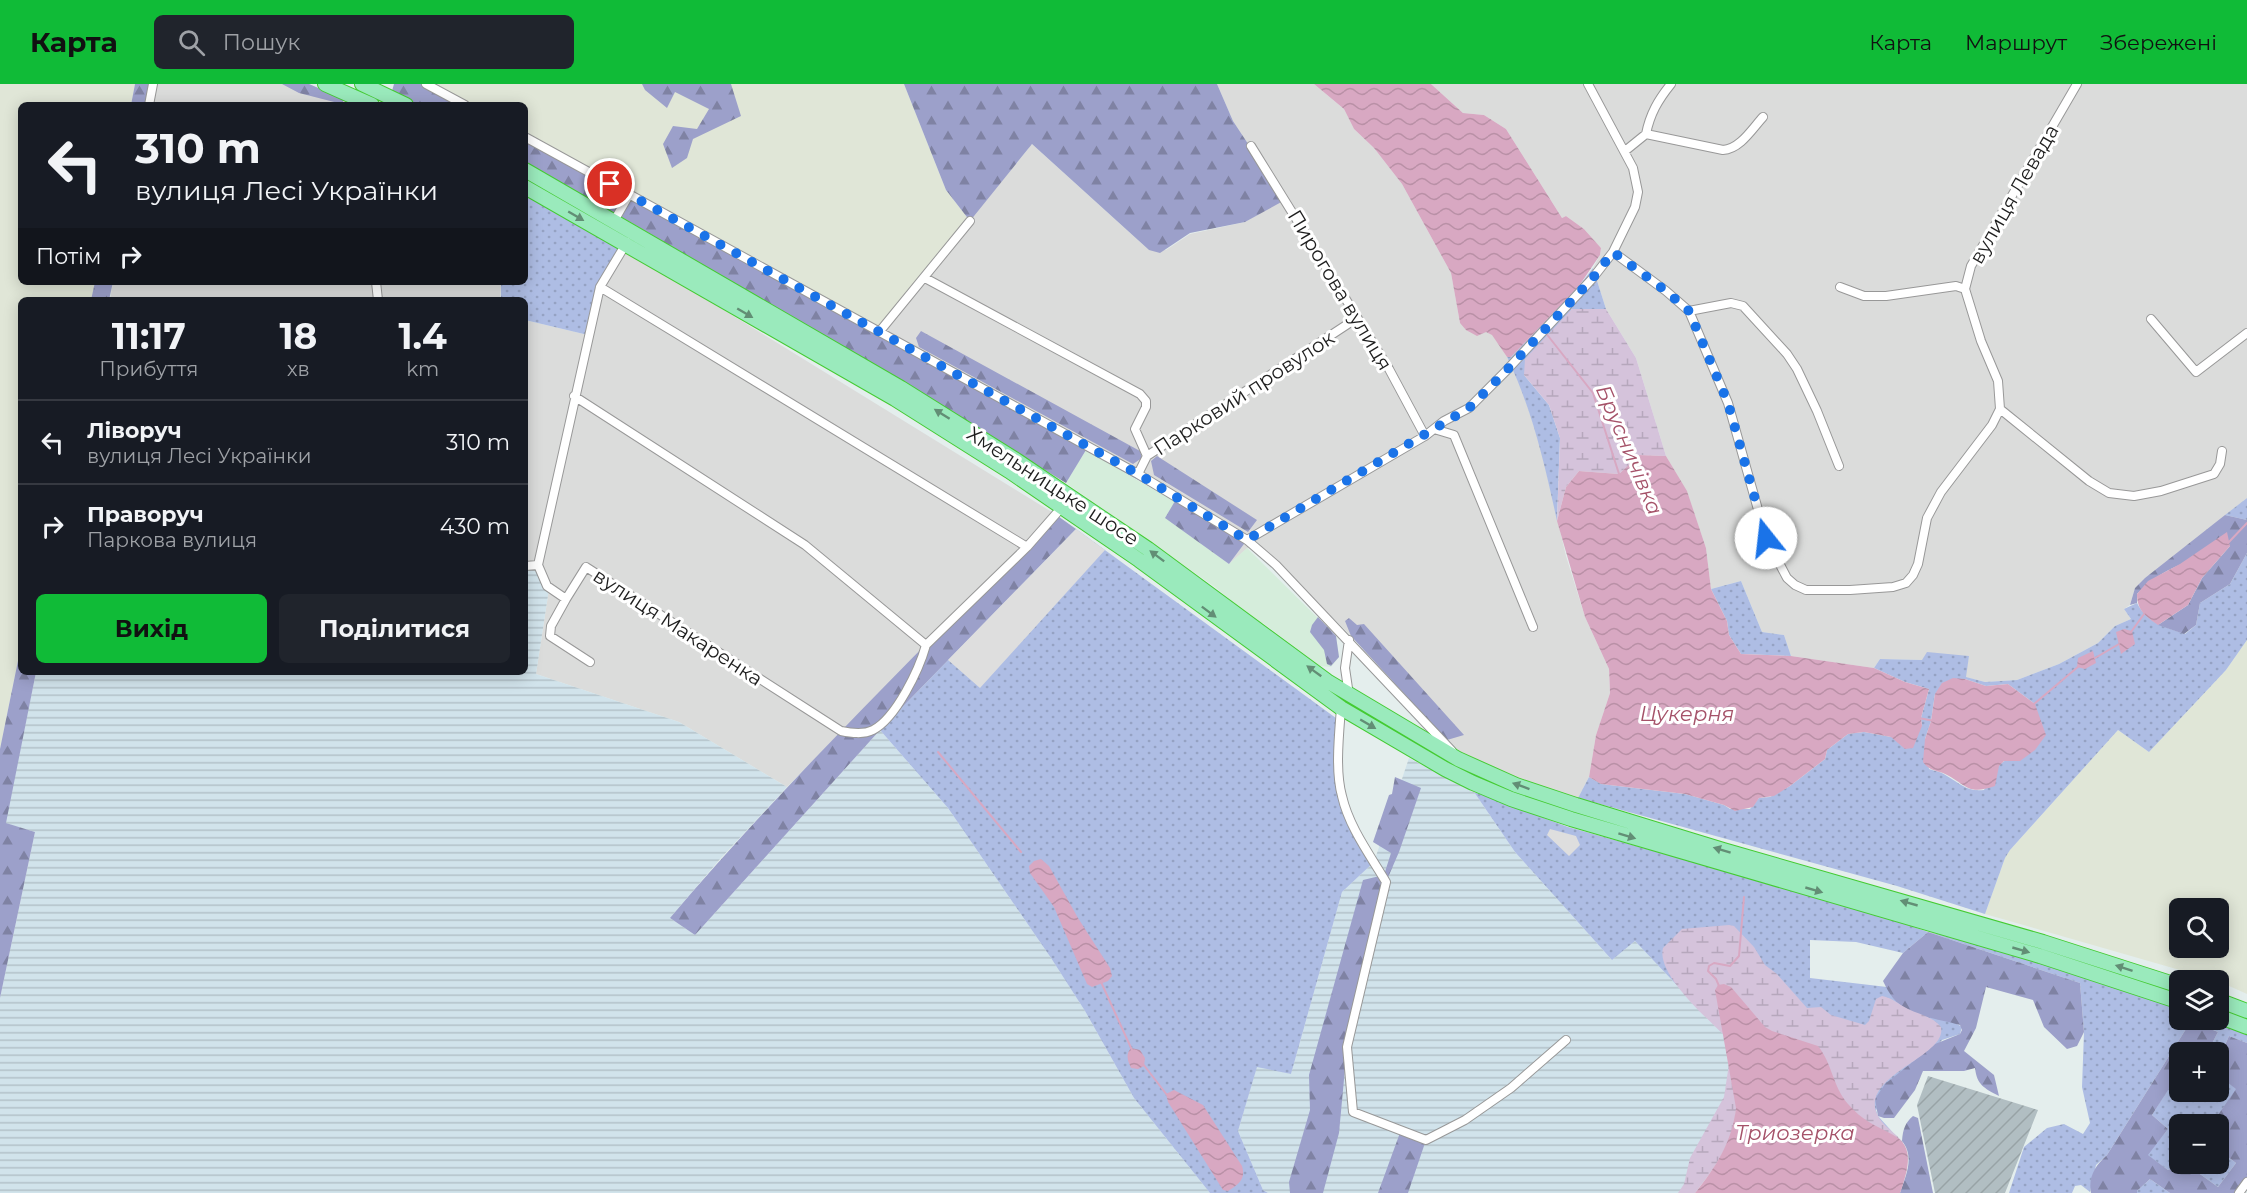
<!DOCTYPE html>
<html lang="uk">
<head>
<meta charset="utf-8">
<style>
  body { margin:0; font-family:Montserrat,sans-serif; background:#20242c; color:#f1f3f6; height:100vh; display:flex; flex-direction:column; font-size:22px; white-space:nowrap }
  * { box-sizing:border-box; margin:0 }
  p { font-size:20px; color:#9ea1a6 }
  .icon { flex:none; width:33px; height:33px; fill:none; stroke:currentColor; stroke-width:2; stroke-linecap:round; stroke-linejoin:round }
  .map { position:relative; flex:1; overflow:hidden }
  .sheet { position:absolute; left:18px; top:213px; width:510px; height:378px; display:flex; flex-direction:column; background:#171b24; border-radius:9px; box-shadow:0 3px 15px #0003 }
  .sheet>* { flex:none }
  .top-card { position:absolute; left:18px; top:18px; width:510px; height:183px; border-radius:9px; box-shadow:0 3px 15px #0003; background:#171b24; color:#f1f3f6; overflow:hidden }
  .controls { position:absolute; left:2169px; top:814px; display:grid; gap:12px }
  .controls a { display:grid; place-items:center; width:60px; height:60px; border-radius:9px; background:#171b24; box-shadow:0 3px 15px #0003; font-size:30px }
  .pin { position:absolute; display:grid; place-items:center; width:51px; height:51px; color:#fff; margin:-26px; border:3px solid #fff; border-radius:50%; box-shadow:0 2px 6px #0007 }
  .me { position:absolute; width:66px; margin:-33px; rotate:344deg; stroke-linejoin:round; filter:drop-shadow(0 0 4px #0008) }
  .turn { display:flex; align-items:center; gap:21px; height:126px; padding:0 18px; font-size:27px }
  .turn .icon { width:78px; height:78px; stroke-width:2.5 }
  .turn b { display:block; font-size:42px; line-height:51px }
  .then { display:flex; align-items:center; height:57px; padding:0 18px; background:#0003; gap:12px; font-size:22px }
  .eta { display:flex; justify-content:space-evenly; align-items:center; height:102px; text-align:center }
  .eta b { font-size:36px; font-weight:700; line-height:42px }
  .cta { display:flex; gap:12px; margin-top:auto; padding:12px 18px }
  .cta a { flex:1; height:69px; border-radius:9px; background:#10bb37; color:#111; font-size:24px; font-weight:700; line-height:69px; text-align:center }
  .cta a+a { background:#20242c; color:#f1f3f6 }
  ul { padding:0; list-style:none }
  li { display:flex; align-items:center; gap:18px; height:84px; padding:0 18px; border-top:2px solid #363941 }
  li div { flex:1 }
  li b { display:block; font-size:22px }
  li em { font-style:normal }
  header { display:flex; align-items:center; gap:36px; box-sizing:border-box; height:84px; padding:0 30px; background:#10bb37; color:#111 }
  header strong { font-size:28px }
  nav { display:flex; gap:33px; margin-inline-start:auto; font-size:21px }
  .search { width:420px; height:54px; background:#20242c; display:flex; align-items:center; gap:15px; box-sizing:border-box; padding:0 21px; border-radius:9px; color:#9ea1a6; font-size:22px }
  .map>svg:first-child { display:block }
  .residential { fill:#dbdcdb }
  .commercial { fill:#d5eddb }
  .industrial { fill:#e0e6d7; fill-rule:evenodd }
  .construction { fill:url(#construction-furrows) }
  .farmland { fill:url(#farmland-rules) }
  .grass { fill:url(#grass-dots); fill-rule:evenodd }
  .forest { fill:url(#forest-firs) }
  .wetland { fill:url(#wetland-marsh) }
  .parking { fill:#dedede }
  .water { fill:url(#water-waves) }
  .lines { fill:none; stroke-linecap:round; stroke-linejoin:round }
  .stream { stroke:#d8a8c2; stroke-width:2 }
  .minor-casing { stroke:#989898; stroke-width:10 }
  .trunk-casing { stroke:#44cb32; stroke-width:16 }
  .minor { stroke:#fff; stroke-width:8 }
  .trunk { stroke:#9aeabc; stroke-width:14 }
  .oneway { fill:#628e75 }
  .route { stroke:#1a73e8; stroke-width:10; stroke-dasharray:0 18 }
  .labels { text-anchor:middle; stroke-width:6; stroke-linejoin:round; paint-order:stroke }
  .street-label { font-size:20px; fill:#1e1e1e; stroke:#fff }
  .water-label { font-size:21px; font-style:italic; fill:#a55269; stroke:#fff }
</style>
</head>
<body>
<header>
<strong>Карта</strong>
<div class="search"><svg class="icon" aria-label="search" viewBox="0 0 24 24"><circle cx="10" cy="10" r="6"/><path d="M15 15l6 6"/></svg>Пошук</div>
<nav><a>Карта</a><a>Маршрут</a><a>Збережені</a></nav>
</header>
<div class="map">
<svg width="2247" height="1109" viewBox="0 0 2247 1109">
  <defs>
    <pattern id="construction-furrows" width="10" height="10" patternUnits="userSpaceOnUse" patternTransform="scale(1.5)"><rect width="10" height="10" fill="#b1bec2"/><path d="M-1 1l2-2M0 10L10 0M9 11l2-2" fill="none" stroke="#98a3a6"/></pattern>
    <pattern id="farmland-rules" width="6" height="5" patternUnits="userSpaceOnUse" patternTransform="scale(1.5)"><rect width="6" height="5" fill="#d1e3eb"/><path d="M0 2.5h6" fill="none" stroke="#b3c2c9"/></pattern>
    <pattern id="grass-dots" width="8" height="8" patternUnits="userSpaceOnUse" patternTransform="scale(1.5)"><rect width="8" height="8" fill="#aebde4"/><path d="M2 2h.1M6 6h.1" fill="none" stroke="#95a2c3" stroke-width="1.8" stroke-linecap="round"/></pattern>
    <pattern id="forest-firs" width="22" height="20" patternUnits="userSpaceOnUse" patternTransform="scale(1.5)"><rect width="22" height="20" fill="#9ca0ca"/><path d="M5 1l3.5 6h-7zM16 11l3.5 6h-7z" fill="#7f82a3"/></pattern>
    <pattern id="wetland-marsh" width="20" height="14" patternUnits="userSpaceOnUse" patternTransform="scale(1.5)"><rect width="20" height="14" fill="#d5c3db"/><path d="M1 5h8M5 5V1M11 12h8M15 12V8" fill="none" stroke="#b6a7bc"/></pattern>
    <pattern id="water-waves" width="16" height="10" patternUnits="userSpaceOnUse" patternTransform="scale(1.5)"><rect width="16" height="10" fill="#d8a8c2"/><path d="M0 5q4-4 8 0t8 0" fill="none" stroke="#b990a6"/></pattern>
  </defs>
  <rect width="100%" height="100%" fill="#e4eeed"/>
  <!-- residential -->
  <path class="residential" d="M153 0H309L357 21H149Z
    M1217 0H1314L1344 25 1354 45 1374 64 1402 100 1451 189 1460 239 1492 250 1507 273 1519 297 1540 361 1566 472 1585 533 1609 585 1610 609 1596 651 1589 693 1578 714 1519 695 1457 667 1351 552 1256 457 1229 480 1247 456 880 247 1032 60 1149 166H1166L1190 150 1245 138 1284 115 1233 37Z
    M1431 0H2247V414L2135 504 2130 521 2124 525 2131 535 2115 542 2098 559 2059 580 2017 596 1985 598 1965 593 1969 572 1922 576 1880 575 1874 584 1791 572 1784 551 1762 548 1741 497 1711 505 1706 464 1687 408 1666 372 1636 274 1606 225 1593 184 1600 171 1601 164 1584 145 1566 132 1562 134 1506 45 1484 31 1463 29Z
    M623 164 1055 430 787 703 679 638 536 590 549 505 525 482V236L588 251 600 203Z
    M113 198H501L500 216H110Z"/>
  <!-- commercial -->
  <path class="commercial" d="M1086 366 1175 418 1166 434 1229 480 1247 464 1336 552 1339 573 1331 583 1320 582 1263 539 1259 540 1215 503 1066 399Z"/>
  <!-- industrial -->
  <path class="industrial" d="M0 0H135L131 21H21V198H95L91 216H21V562L0 665Z
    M426 0H904L946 106 970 137 880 247 525 53V21H465Z
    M2247 556V910L2218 897 1985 830 2005 774 2010 766 2118 646 2149 668 2226 586ZM2180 825H2218V864H2180Z"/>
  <!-- construction -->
  <path class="construction" d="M1928 992 2038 1026 2005 1109H1935L1917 1021Z"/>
  <!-- farmland -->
  <path class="farmland" d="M538 481 549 505 536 590 679 638 787 703 720 775 670 834 695 851 880 646 948 724 1051 874 1085 927 1134 1014 1210 1109H0V914L35 748 5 739 36 588H525V482Z
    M1409 674 1474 708 1515 768 1612 876 1635 857 1724 951 1736 1024 1695 1109H1268L1263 1106 1238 1047 1257 982 1291 990 1342 808 1374 778Z"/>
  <!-- grass -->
  <path class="grass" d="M525 108 623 164 600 203 588 251 525 236V216H501V198H525Z
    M1593 184 1606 225H1572L1524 291 1549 321 1560 354 1557 437C1545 381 1532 325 1507 273H1511L1579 202Z
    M2247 414V436L2225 431Z
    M1076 445 1340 637 1341 712 1374 778 1342 808 1291 990 1257 983 1238 1047 1263 1106 1268 1109H1210L1134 1014 1085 927 1051 874 948 724 880 646Z
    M2247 469V556L2226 586 2149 668 2118 646 2010 766 2005 774 1985 830 1897 802 1578 714 1589 693 1601 700 1685 710 1724 721 1730 725H1750L1759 714 1770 713 1790 702 1825 675 1827 666 1848 650 1864 648 1891 653 1922 642 1921 634 1929 605 1905 598 1874 584 1880 575 1922 576 1927 568 1969 572 1966 593 1985 598 2017 596 2059 580 2098 559 2115 542 2131 535 2124 525 2137 519C2147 539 2165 543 2185 550L2196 541 2200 519 2230 500ZM1965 595 1986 602 2008 600 2035 620 2010 675C1997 677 1991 695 1984 706 1967 708 1961 700 1947 692 1942 688 1935 687 1929 685L1925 655 1931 637 1935 610Z
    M1741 497 1762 548 1784 551 1791 572 1741 570 1729 551 1727 537 1711 505Z
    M1474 708 1568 743 1865 826 1928 848 1975 858 2179 922 2180 936H2217L2247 947V959L2229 952 2219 975 2218 969H2207L2218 948 2191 937 2107 1071 2096 1081 2090 1108 2081 1101 2075 1102 2072 1109H2009L2024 1063 2047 1044 2064 1040 2083 1050 2090 1039 2082 1003 2084 948 2080 899 1928 848 1903 869 1856 858 1810 856V894L1887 903C1906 938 1936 925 1962 943L1960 950 1942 956 1876 1026 1878 1032 1896 1052 1718 914 1724 951 1635 857 1612 876 1515 768Z
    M2178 989 2180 1008H2218L2219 992 2237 1005 2211 1041H2180L2181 1080 2168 1086 2147 1071 2168 1045 2152 1031Z
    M2219 1066 2236 1079 2218 1103 2186 1080H2218Z
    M2150 1095 2170 1109H2137V1107Z"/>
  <!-- forest -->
  <path class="forest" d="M135 0H153L149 21H131Z
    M282 0H309L344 15 342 20 299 9Z
    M394 0H426L465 21H417L392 7Z
    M642 0H731L741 32 693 55 687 74 672 84 663 60 673 42 697 45 709 25 675 8 667 24 645 6Z
    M904 0H1217L1233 37 1285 116 1245 138 1190 149 1160 169 1149 166 1032 60 970 137 946 106Z
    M525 53 880 247 1247 456 1229 480 1165 434 1175 417 1086 366 1066 399 867 277 618 131 525 80Z
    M95 198H113L109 216H91Z
    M921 247 1140 367 1142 374 1133 380 919 263 916 254Z
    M1157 372 1257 436 1248 448 1154 391 1151 377Z
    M1055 430 1076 445 880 646 695 851 670 834C791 692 924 563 1055 430Z
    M2225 431 2247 436V469L2230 500 2200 519 2196 541 2184 550 2158 541 2188 521 2202 494 2230 462C2197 474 2162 483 2137 510V519L2130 521 2135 504 2145 494Z
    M1318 533 1336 552 1339 573 1331 582 1327 580 1324 566 1310 548 1312 541Z
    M1349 534 1357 541 1364 540 1464 651 1447 656 1351 552 1345 537Z
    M21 562V588H36L6 739 35 748 0 914V665Z
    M1395 693 1421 704 1399 768 1386 798 1347 963 1339 1049 1323 1109H1290L1289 1098 1310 1026 1309 991 1363 796 1384 791 1391 769 1373 758 1389 711 1392 710Z
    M1928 848 2080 899 2084 948 2077 962 2067 965 2044 943 2033 916 1986 903 1976 944 1964 967 1994 991 1999 1012C1984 1004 1977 1001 1975 984L1964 987H1923L1915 1006 1894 1034H1884L1878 1032 1875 1015 1885 1000 1935 960 1960 950 1962 946 1960 941C1939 935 1907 932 1893 914 1889 909 1886 903 1883 897L1903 869Z
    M2191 937 2218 948 2207 969H2180L2179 989 2152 1031 2168 1045 2148 1071 2168 1086 2181 1080H2186L2218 1103 2236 1079 2219 1066 2218 1041H2211L2236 1005 2219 992V975L2229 952 2247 959V1098L2239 1109H2170L2150 1095 2137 1107V1109H2091C2088 1093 2095 1082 2107 1071Z
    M1913 1032 1918 1034 1933 1109H1900C1906 1091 1915 1073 1902 1057 1903 1045 1905 1039 1913 1032Z
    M1401 1046 1426 1056 1408 1109H1378Z"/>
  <!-- wetland -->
  <path class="wetland" d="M1572 225H1606L1636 274 1666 372 1639 371 1619 390 1579 387 1566 403 1557 437 1560 354 1549 321 1524 291 1525 275Z
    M1729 841 1734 842 1754 863 1765 881 1777 890 1807 924 1821 923 1831 931 1865 941 1869 937 1876 915 1882 912C1893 914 1898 920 1908 925 1920 931 1932 932 1941 943 1947 971 1871 988 1875 1023 1877 1038 1892 1046 1901 1056 1904 1059 1905 1065 1907 1069L1724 935V951C1707 934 1656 890 1663 864L1682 845Z
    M1729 980C1731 994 1737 1011 1736 1026 1734 1058 1714 1085 1695 1109H1678L1684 1100 1690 1074 1724 1013Z"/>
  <!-- parking -->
  <path class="parking" d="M1076 445 1105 466 980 604 948 576Z
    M1550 745 1576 752 1580 761 1569 772 1547 751Z"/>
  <!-- water -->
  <path class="water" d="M1314 0H1431L1463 29 1484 31 1506 45 1562 134 1566 132 1584 145 1601 164 1600 171 1579 202 1511 273H1507L1492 251 1486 248 1477 252 1466 246 1460 239 1451 189 1402 100 1374 64 1354 45 1344 25Z
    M1639 371 1666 372 1687 407 1706 464 1711 505 1727 537 1729 551 1741 570 1791 572 1874 584 1905 598 1929 605 1921 634 1922 642 1913 664 1905 665 1891 653 1864 648 1848 650 1827 666 1825 675 1790 702 1774 712 1759 714 1753 723 1735 727 1724 721 1685 710 1601 700 1589 693 1596 651 1610 609 1609 585 1585 533 1557 437 1566 403 1579 387 1619 390Z
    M2227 448 2230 462 2202 494 2188 521 2158 541C2145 532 2137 526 2137 510L2148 497 2180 480Z
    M2124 545 2132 547 2135 560 2121 570 2116 548Z
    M2093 567 2096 579 2085 585 2077 583 2078 574Z
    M1953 594 1965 595 1986 602 2008 600 2035 620 2046 651 2035 666 2020 677H2004L1999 682 1995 702C1966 712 1967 700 1943 689 1934 686 1929 686 1923 678L1925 655 1931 637 1935 610 1942 599Z
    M1041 775 1049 782 1078 834 1110 884 1112 892 1108 897 1092 903 1087 900 1054 823 1030 789 1029 782 1034 777Z
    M1724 900 1731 903 1765 943 1772 947 1818 962C1832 979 1833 1003 1848 1020 1883 1061 1926 1038 1900 1109H1695C1716 1083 1732 1058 1736 1024L1715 906 1718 901Z
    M1131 964 1140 966 1145 974 1144 982 1138 985 1131 984C1128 977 1125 971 1131 964Z
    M1174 1006 1203 1021 1242 1082C1246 1095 1239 1100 1228 1107L1223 1106 1168 1018 1166 1010Z"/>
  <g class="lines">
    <!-- stream -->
    <path class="stream" d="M1545 248 1593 309 1620 393
      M2228 459 2247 439
      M2131 548 2144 530
      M2095 574 2119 560
      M2034 620 2079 582
      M1919 634 1934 637
      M938 668 1021 768
      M1101 898 1132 966
      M1719 902 1716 895 1708 887 1709 882 1714 879 1730 882 1739 872 1744 813
      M1143 980 1167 1011"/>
    <defs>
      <path id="minor" d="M426 0 465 21
        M149 21 153 0
        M1646 50 1723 66C1740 65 1752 45 1763 33
        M525 53 1138 390 1247 456 1276 481 1452 667
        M1251 62 1389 285 1425 352
        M1625 67 1646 50C1650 30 1658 16 1671 0
        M614 137 629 111
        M1613 168 1666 207 1689 227 1728 319 1766 454 1787 494 1795 501 1806 506H1850L1893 503 1906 499 1913 491 1918 480 1927 434 1941 408 1992 341 2000 325
        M925 194 1140 310 1146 317V323L1135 345 1147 372
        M376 198 378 216
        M600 203 1027 463
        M1840 203 1864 212H1886L1956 202 1965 205
        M1689 227 1731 219 1743 222 1787 270 1797 285 1817 327 1839 382
        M2151 235 2196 288 2247 249
        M880 247 970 137
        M574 312 805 461 926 561
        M2000 325 1998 297 1981 257 1965 205 1971 182 2077 0
        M2000 325 2089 397 2109 409 2134 412 2161 407 2214 390 2220 380 2222 367
        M1434 345 1454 351 1533 543
        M1138 390 1147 372 1357 234
        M1247 456 1425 352 1444 337 1469 324 1505 288 1592 195 1613 168 1635 123 1638 108 1633 84 1588 0
        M538 481 547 502 566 515 586 483 841 647C851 649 863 651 873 646 896 634 919 586 926 561L1027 463 1062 423
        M538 481 600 203 627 158
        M525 482 538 481
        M566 515 551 542 550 552 590 578
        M1349 611 1345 584 1349 556
        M1341 624C1339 651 1335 687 1342 712 1349 743 1370 771 1386 798L1347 963 1353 1028 1426 1056 1465 1036 1511 1004 1566 956
        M2239 1109 2247 1098"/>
      <path id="trunk" d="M325 0 372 21
        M362 0 406 21
        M525 86 901 304 1016 376 1148 465 1327 597 1458 675 1516 701 1576 721 1723 766 2043 858 2180 902
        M525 103 895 315 1009 387 1139 476 1341 624 1445 685 1473 699 1511 715 1571 735 2040 872 2180 918
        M2218 916 2247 927
        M2218 932 2247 943"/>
    </defs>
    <!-- minor casing -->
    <use href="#minor" class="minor-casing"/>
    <!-- trunk casing -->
    <use href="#trunk" class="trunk-casing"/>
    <!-- minor -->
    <use href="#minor" class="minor"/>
    <!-- trunk -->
    <use href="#trunk" class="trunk"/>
  </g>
  <!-- one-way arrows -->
  <defs><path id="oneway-solid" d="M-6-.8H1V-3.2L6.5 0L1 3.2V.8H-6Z" transform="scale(1.5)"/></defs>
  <g class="oneway">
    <use href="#oneway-solid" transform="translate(576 132) rotate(30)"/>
    <use href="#oneway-solid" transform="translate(745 229) rotate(30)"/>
    <use href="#oneway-solid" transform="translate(942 330) rotate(-148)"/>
    <use href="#oneway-solid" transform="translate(1157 472) rotate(-143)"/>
    <use href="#oneway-solid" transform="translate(1209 528) rotate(37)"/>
    <use href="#oneway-solid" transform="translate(1314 587) rotate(-144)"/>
    <use href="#oneway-solid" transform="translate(1368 640) rotate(30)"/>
    <use href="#oneway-solid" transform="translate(1521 702) rotate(-160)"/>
    <use href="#oneway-solid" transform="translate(1627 752) rotate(17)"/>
    <use href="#oneway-solid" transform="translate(1722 766) rotate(-163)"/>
    <use href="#oneway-solid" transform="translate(1814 806) rotate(16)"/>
    <use href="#oneway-solid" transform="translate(1909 819) rotate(-164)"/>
    <use href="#oneway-solid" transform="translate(2021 866) rotate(16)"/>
    <use href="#oneway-solid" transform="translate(2124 884) rotate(-162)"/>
  </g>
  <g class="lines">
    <!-- route -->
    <path class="route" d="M610 100 1138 390 1247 456 1469 324 1505 288 1592 195 1613 168 1666 207 1689 227 1728 319 1766 454"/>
  </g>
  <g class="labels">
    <!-- street labels -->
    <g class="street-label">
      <text transform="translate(2014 110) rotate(-60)" y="7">вулиця Левада</text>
      <text transform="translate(1340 206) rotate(59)" y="7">Пирогова вулиця</text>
      <text transform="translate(1244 309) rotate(-33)" y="7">Парковий провулок</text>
      <text transform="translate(1053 402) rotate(33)" y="7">Хмельницьке шосе</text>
      <text transform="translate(678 543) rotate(33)" y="7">вулиця Макаренка</text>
    </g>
    <!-- water labels -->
    <g class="water-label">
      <text transform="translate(1629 366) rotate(67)" y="7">Брусничівка</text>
      <text x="1687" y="637">Цукерня</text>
      <text x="1795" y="1056">Триозерка</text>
    </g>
  </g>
</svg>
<div class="controls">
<a><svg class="icon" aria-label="search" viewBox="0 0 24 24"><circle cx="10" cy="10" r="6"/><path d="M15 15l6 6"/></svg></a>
<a><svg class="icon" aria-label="layers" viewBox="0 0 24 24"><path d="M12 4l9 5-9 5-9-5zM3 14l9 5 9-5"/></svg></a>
<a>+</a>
<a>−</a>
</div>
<div class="pin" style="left:610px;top:100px;background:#d93025"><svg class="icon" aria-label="arrive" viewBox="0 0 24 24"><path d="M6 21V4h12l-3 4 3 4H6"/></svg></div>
<svg class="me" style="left:1766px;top:454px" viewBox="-20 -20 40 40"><circle r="19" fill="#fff"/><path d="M0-13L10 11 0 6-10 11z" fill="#1a73e8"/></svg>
<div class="top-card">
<div class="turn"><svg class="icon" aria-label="left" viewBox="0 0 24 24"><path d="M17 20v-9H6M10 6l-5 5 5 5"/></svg><div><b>310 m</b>вулиця Лесі Українки</div></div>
<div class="then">Потім<svg class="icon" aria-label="right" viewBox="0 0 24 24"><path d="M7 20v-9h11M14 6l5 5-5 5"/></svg></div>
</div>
<section class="sheet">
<div class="eta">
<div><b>11:17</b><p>Прибуття</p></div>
<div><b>18</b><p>хв</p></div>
<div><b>1.4</b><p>km</p></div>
</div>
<ul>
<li><svg class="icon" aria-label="left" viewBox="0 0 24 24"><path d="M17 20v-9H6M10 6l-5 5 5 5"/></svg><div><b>Ліворуч</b><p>вулиця Лесі Українки</p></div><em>310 m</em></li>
<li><svg class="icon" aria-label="right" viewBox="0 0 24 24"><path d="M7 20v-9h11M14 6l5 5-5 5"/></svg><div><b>Праворуч</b><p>Паркова вулиця</p></div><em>430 m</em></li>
</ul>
<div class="cta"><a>Вихід</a><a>Поділитися</a></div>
</section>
</div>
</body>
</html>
